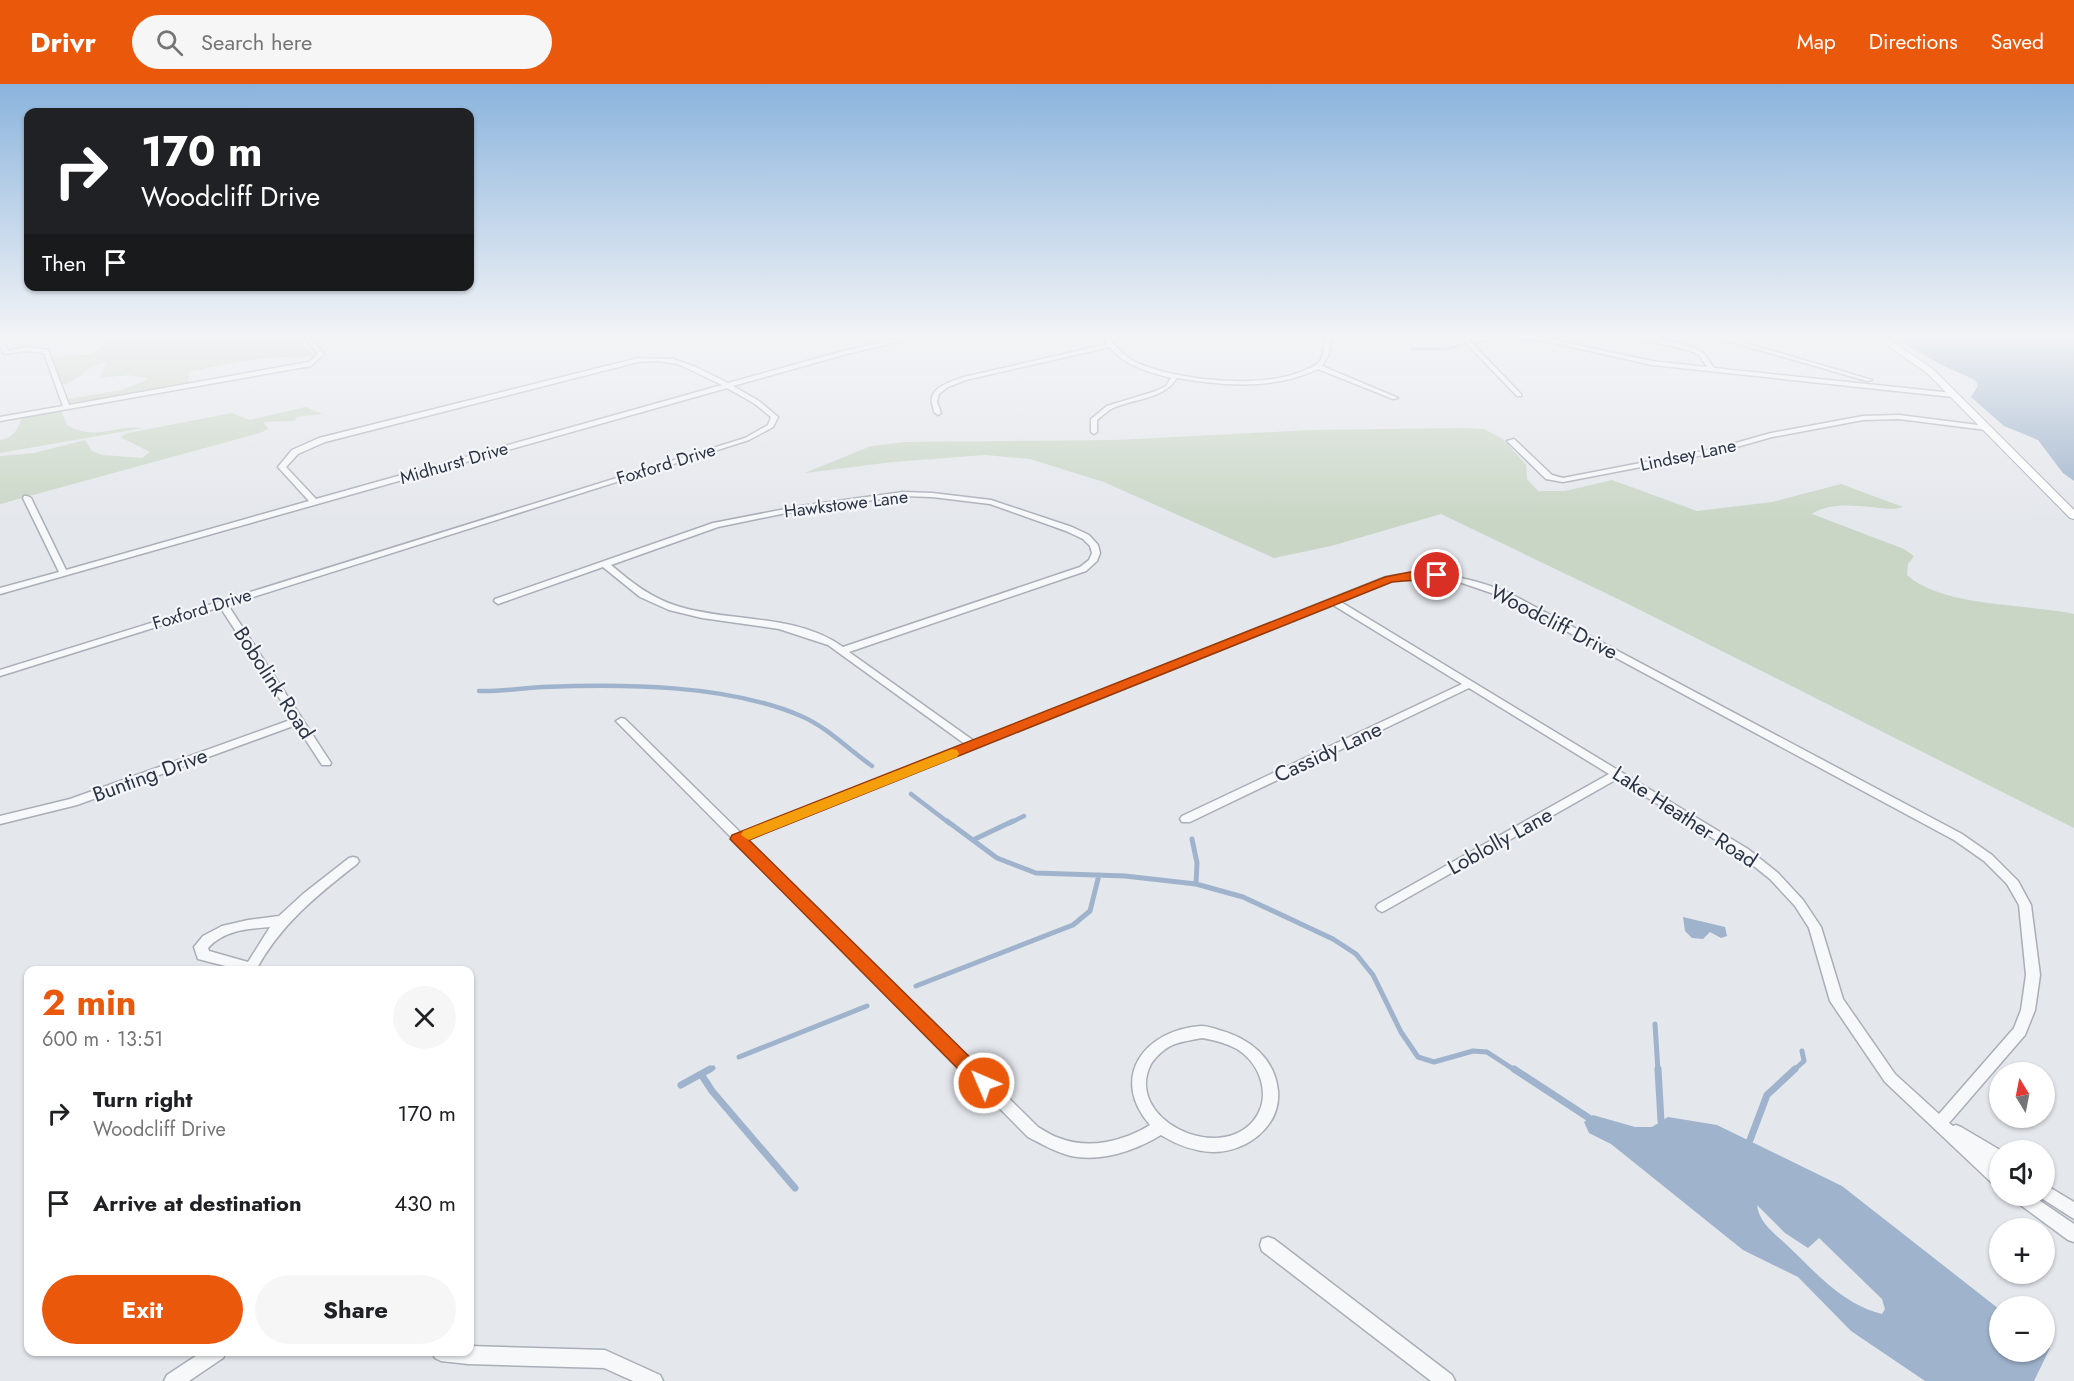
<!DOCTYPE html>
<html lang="en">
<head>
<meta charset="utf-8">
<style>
  body { margin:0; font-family:Jost,sans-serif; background:#f6f6f6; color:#202124; height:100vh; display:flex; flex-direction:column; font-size:22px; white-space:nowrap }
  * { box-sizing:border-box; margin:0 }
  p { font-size:20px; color:#757577 }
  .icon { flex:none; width:33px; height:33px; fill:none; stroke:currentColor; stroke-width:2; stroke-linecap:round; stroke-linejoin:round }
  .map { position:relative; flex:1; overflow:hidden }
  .sheet { position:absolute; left:24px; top:882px; width:450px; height:390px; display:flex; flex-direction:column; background:#fff; border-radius:12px; box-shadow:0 2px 4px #0004 }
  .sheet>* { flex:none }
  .hud { position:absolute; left:24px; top:24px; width:450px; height:183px; border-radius:12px; box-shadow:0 2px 4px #0004; background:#202124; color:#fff; overflow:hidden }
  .needle { width:39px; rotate:350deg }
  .fabs { position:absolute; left:1989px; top:978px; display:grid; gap:12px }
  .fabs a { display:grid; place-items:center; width:66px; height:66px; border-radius:50%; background:#fff; box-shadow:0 2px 4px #0004; font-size:30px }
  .pin { position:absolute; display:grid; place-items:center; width:51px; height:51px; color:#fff; margin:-26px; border:3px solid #fff; border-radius:50%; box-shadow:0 2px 6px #0007 }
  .me { position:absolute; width:66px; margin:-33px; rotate:315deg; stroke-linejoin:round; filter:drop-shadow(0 0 4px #0008) }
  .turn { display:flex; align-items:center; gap:21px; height:126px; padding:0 18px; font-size:27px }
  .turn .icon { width:78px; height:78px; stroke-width:2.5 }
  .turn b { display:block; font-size:42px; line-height:51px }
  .then { display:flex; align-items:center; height:57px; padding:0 18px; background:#0003; gap:12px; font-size:22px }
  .round { display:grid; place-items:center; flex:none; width:63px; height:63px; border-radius:32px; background:#f6f6f6 }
  .summary { display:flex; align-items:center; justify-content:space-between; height:102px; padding:0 18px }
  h1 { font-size:36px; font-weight:700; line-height:45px; color:#ea580c }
  .button { display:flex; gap:12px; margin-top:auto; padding:12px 18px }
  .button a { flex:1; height:69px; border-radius:36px; background:#ea580c; color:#fff; font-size:24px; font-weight:700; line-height:69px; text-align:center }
  .button a+a { background:#f6f6f6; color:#202124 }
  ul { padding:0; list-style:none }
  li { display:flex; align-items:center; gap:18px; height:90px; padding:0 18px }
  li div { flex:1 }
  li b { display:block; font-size:22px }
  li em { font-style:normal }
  header { display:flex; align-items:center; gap:36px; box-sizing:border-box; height:84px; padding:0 30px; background:#ea580c; color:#fff }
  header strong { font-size:28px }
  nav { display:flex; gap:33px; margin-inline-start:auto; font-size:21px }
  .search { width:420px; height:54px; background:#f6f6f6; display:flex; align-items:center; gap:15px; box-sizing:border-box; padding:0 21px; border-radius:33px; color:#757577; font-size:22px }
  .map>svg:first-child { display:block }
  .green { fill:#c9d6c5 }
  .water { fill:#9fb4cc; fill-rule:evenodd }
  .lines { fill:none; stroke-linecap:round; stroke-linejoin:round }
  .stream-far3 { stroke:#9fb4cc; stroke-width:3 }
  .stream-far2 { stroke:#9fb4cc; stroke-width:4.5 }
  .stream-far1 { stroke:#9fb4cc; stroke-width:5 }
  .stream { stroke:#9fb4cc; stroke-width:7 }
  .street-casing { stroke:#a9aeb7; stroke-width:3 }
  .secondary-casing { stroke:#a9aeb7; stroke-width:2 }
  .street { fill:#f7f8fa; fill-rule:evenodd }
  .secondary { fill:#fff; fill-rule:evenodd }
  .route { fill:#ea580c; stroke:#983908; stroke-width:1.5 }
  .slow { fill:#f59e0b }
  .labels { text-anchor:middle; stroke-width:4.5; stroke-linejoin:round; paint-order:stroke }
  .far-street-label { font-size:18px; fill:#2b3445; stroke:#f4f6f9 }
  .street-label { font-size:21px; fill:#2b3445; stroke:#f4f6f9 }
</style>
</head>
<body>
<header>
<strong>Drivr</strong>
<div class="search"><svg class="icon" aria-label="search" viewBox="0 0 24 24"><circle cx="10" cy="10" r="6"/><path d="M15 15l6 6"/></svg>Search here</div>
<nav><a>Map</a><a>Directions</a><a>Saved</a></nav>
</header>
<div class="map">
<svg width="2074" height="1297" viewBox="0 0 2074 1297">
  <rect width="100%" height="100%" fill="#e4e7ec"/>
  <!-- green -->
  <path class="green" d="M103 254H296L316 273C272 271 232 278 189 288L188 301 70 319 68 315 121 306 149 295 129 291 100 294 107 278C88 280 79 297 63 301L53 274 92 270 101 264Z
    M306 323 322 330 295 333 296 336 291 337 263 338 268 345 260 349 0 420V372L34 369 85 356 92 367 102 371 142 374 150 368 120 353 128 349 232 329 250 336Z
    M61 326 67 341C95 358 115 340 144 344L0 369V356C15 353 17 346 22 333Z
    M1464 344 1484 345 1503 355 1526 381 1527 395 1538 407H1565L1612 396 1697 427 1772 418 1841 400 1903 423 1894 425C1869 424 1833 415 1812 430L1904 465 1914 472 1908 480 1907 491C1941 523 2030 520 2074 530V744L1622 517 1441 430 1331 462 1274 474 1104 398 1030 375 985 371 893 378 805 389 871 362 906 358 1117 356 1312 346Z"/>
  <!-- water -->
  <path class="water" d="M1900 254H2074V397L2063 389 2038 356 2004 342 1971 313 1978 302 1975 296 1938 279 1897 256Z
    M1683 833 1725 843 1727 852 1721 854 1710 848 1703 855 1692 854 1685 847Z
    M1593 1031 1635 1043H1652L1668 1033 1717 1041 1842 1102 1999 1225 2000 1268H2044L2045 1260 2050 1264 2034 1297H1925L1851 1247 1798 1193 1743 1166 1611 1060 1589 1049 1584 1038ZM1757 1121 1785 1149 1808 1164 1819 1154 1882 1215 1885 1225 1882 1230C1843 1220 1818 1191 1790 1164 1777 1151 1759 1140 1757 1121Z"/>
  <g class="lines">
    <!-- stream-far3 -->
    <path class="stream-far3" d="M1496 254 1537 257
      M1474 260 1493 254
      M1412 265H1444L1462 261"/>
    <!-- stream-far2 -->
    <path class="stream-far2" d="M479 607C501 608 521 604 543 603 624 600 726 600 801 632 827 643 849 666 872 682
      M911 710 949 739
      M1010 739 1024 732"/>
    <!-- stream-far1 -->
    <path class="stream-far1" d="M947 737 997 774 1036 789 1125 792 1196 800 1243 813 1333 855 1356 870 1373 891 1401 948 1418 973 1434 978 1473 967 1487 968 1516 987
      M1192 755 1197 779 1196 800
      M973 756 1013 737
      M916 902 1073 841 1090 827 1099 791
      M1655 940 1658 987
      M739 973 867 922
      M708 987 713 984
      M1793 987 1804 977 1802 967"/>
    <!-- stream -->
    <path class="stream" d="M1514 985 1589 1034
      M1658 985 1661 1037
      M701 990 712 1007 795 1104
      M681 1001 710 985
      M1750 1056 1767 1011 1795 985"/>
    <defs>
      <path id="street" d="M0 254 3 255 8 267 26 263 48 266 69 321 309 278 318 270 304 254H310L324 270 311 282 0 337V333L63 322 44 269 26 267 4 270 0 262Z
        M900 254H912L843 271 733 302 759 317 778 333 773 343 749 356 228 521 331 679 330 681H322L296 641 77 721 0 740V732L70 715 293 635 220 523 0 592V586L745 354 768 341 771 333 755 320 727 304 0 510V504L59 488 23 414 24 412H27L31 414 66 486 309 417 278 383 292 366 319 354 638 274 673 275 696 283 728 299 840 268ZM658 277 678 280 722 301 316 415 286 383 298 370 325 358 638 278Z
        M1103 254H1109C1120 268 1128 276 1145 282 1186 297 1265 305 1305 286 1310 284 1316 282 1320 277 1324 270 1324 262 1325 254H1331L1329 270 1322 282 1398 314 1393 315 1318 285C1274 306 1224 302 1177 294 1163 316 1135 314 1113 324 1107 327 1102 332 1097 336V348L1094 350 1091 348V335L1107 322 1156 307 1166 302 1171 294C1149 288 1124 282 1110 263L966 296 948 303 939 310 937 318 941 329 938 331C933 327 935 330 933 323 926 304 950 298 964 293L1108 260Z
        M1461 254H1467L1521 310V312H1517Z
        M1532 254H1544L1652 277 1707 283 1699 271 1688 266 1636 254C1651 254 1691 260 1702 268 1707 272 1710 279 1714 284L1953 309 1956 311 1953 313 1652 281Z
        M1718 254H1728L1872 296 1867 297Z
        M1899 331 1986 342 1989 344 1986 346 1899 335 1863 336 1772 353 1719 368 1563 398 1546 395 1507 357 1514 355 1552 391 1563 394 1718 364 1771 349 1863 332Z
        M903 408 932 409 991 416 1072 443 1089 451 1098 461 1100 469 1097 477 1086 487 849 568 974 657 1386 493C1428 484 1470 493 1509 509L1962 750 1992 771 2018 797 2031 821 2040 891 2035 926 2025 951 1949 1039 1953 1042 1956 1041 1961 1043 2000 1066V1082L1992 1078 2000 1085V1103L1994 1101 1885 998 1830 917 1809 844 1795 822 1770 795 1740 771 1617 695 1386 826 1382 828 1378 826 1376 823 1378 820 1609 690 1469 604 1190 738H1182L1180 735 1182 732 1462 600 1333 521 747 756 1038 1043C1045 1047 1052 1052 1059 1054 1089 1066 1124 1057 1150 1041 1109 994 1144 946 1201 942 1207 942 1213 944 1219 946 1249 954 1275 974 1278 1007 1281 1043 1245 1069 1212 1068 1193 1067 1177 1061 1161 1051 1135 1067 1101 1078 1071 1072 1055 1068 1042 1060 1028 1053L616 637 621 634 625 635 741 749 965 660 828 561 779 545 702 534 669 526 640 513 603 483 501 519 498 520 494 517 495 515 713 439 801 422ZM903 412 932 413 990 420 1066 447 1083 455 1090 462 1092 469 1089 476 1080 483 843 563C796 529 731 539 677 522 651 514 631 498 611 481L718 443 801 426ZM1420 494 1462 499 1503 513 1954 756 1984 777 2007 800 2019 821 2026 891 2021 926 2014 944 1939 1030 1895 990 1843 915 1821 843 1803 816 1778 789 1748 765 1341 518 1391 497ZM1202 954C1214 956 1226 959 1237 965 1261 980 1272 1013 1254 1036 1218 1081 1123 1034 1151 980 1156 972 1166 963 1175 960 1183 957 1193 956 1202 954Z
        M353 773 357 774 359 777 357 780C317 811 280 841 256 886H241L198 875 194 863 203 852 222 842 248 836 279 832 303 810 349 774ZM270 843 248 878 209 867 208 864C224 846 247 845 270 843Z
        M2044 1100 2074 1118V1135L2038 1112H2044Z
        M2013 1112H2033L2074 1140V1158L2068 1156 2015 1117Z
        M1268 1153 1274 1155 1452 1291 1455 1297H1431L1262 1167 1260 1161 1262 1155Z
        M470 1262 605 1266 660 1291 663 1297H633L604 1284 468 1280 441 1277 435 1274 432 1268H470Z
        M202 1268H226L223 1274 189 1297H164L167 1291Z"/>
      <path id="secondary" d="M1877 254H1887L1933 285 2074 426V435L2070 434 1927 289Z"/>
    </defs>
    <!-- street casing -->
    <use href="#street" class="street-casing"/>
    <!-- secondary casing -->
    <use href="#secondary" class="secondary-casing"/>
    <!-- street -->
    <use href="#street" class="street"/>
    <!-- secondary -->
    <use href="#secondary" class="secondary"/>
  </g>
  <!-- sky -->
  <linearGradient id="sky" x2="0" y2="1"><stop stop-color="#8bb4dd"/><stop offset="0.58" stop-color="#f3f4f6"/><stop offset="1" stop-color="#f3f4f6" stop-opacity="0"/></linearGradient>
  <rect width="2074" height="436" fill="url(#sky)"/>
  <!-- route -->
  <path class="route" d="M1410 488H1437L1442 491C1435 497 1405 496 1392 498L749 756 990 993 993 999 990 1004 984 1007 977 1004 730 755 732 751 1385 493Z"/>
  <!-- slow -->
  <path class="slow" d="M952 665 957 666 959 670 957 673 754 754 749 756 741 751 743 747Z"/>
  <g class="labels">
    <!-- far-street labels -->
    <g class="far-street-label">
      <text transform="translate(1688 371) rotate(-12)" y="6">Lindsey Lane</text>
      <text transform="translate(454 379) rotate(-16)" y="6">Midhurst Drive</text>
      <text transform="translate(666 380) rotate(-17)" y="6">Foxford Drive</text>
      <text transform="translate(846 420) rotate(-7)" y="6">Hawkstowe Lane</text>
      <text transform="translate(202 525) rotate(-17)" y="6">Foxford Drive</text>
    </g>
    <!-- street labels -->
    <g class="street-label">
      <text transform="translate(1554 538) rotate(27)" y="7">Woodcliff Drive</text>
      <text transform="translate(274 599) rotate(57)" y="7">Bobolink Road</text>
      <text transform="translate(1328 668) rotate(-25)" y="7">Cassidy Lane</text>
      <text transform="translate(150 691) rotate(-20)" y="7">Bunting Drive</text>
      <text transform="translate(1685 733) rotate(33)" y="7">Lake Heather Road</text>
      <text transform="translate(1500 757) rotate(-29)" y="7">Loblolly Lane</text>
    </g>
  </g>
</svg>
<div class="fabs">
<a><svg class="needle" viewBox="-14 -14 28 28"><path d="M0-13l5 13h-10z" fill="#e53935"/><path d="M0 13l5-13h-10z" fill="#757577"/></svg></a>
<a><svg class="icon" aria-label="sound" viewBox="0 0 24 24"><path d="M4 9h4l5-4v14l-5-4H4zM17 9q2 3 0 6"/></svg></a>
<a>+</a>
<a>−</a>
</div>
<div class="pin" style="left:1437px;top:491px;background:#d93025"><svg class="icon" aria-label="arrive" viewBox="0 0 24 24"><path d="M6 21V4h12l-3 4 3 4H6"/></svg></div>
<svg class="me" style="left:984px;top:999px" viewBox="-20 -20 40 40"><circle r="17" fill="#ea580c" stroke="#fff" stroke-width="3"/><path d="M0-11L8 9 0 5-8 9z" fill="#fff"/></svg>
<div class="hud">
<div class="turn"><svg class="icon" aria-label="right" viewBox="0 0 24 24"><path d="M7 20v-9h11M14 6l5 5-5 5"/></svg><div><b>170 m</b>Woodcliff Drive</div></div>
<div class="then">Then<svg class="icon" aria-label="arrive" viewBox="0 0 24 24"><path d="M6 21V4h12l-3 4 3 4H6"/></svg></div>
</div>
<section class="sheet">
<div class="summary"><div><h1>2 min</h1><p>600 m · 13:51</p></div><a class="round"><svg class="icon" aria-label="close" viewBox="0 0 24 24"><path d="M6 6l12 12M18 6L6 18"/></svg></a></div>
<ul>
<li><svg class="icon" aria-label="right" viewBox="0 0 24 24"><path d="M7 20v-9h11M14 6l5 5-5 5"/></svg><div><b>Turn right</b><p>Woodcliff Drive</p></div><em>170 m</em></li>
<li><svg class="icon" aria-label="arrive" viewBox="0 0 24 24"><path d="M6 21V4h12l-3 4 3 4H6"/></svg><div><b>Arrive at destination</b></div><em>430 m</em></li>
</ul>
<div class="button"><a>Exit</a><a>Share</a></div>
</section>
</div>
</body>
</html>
